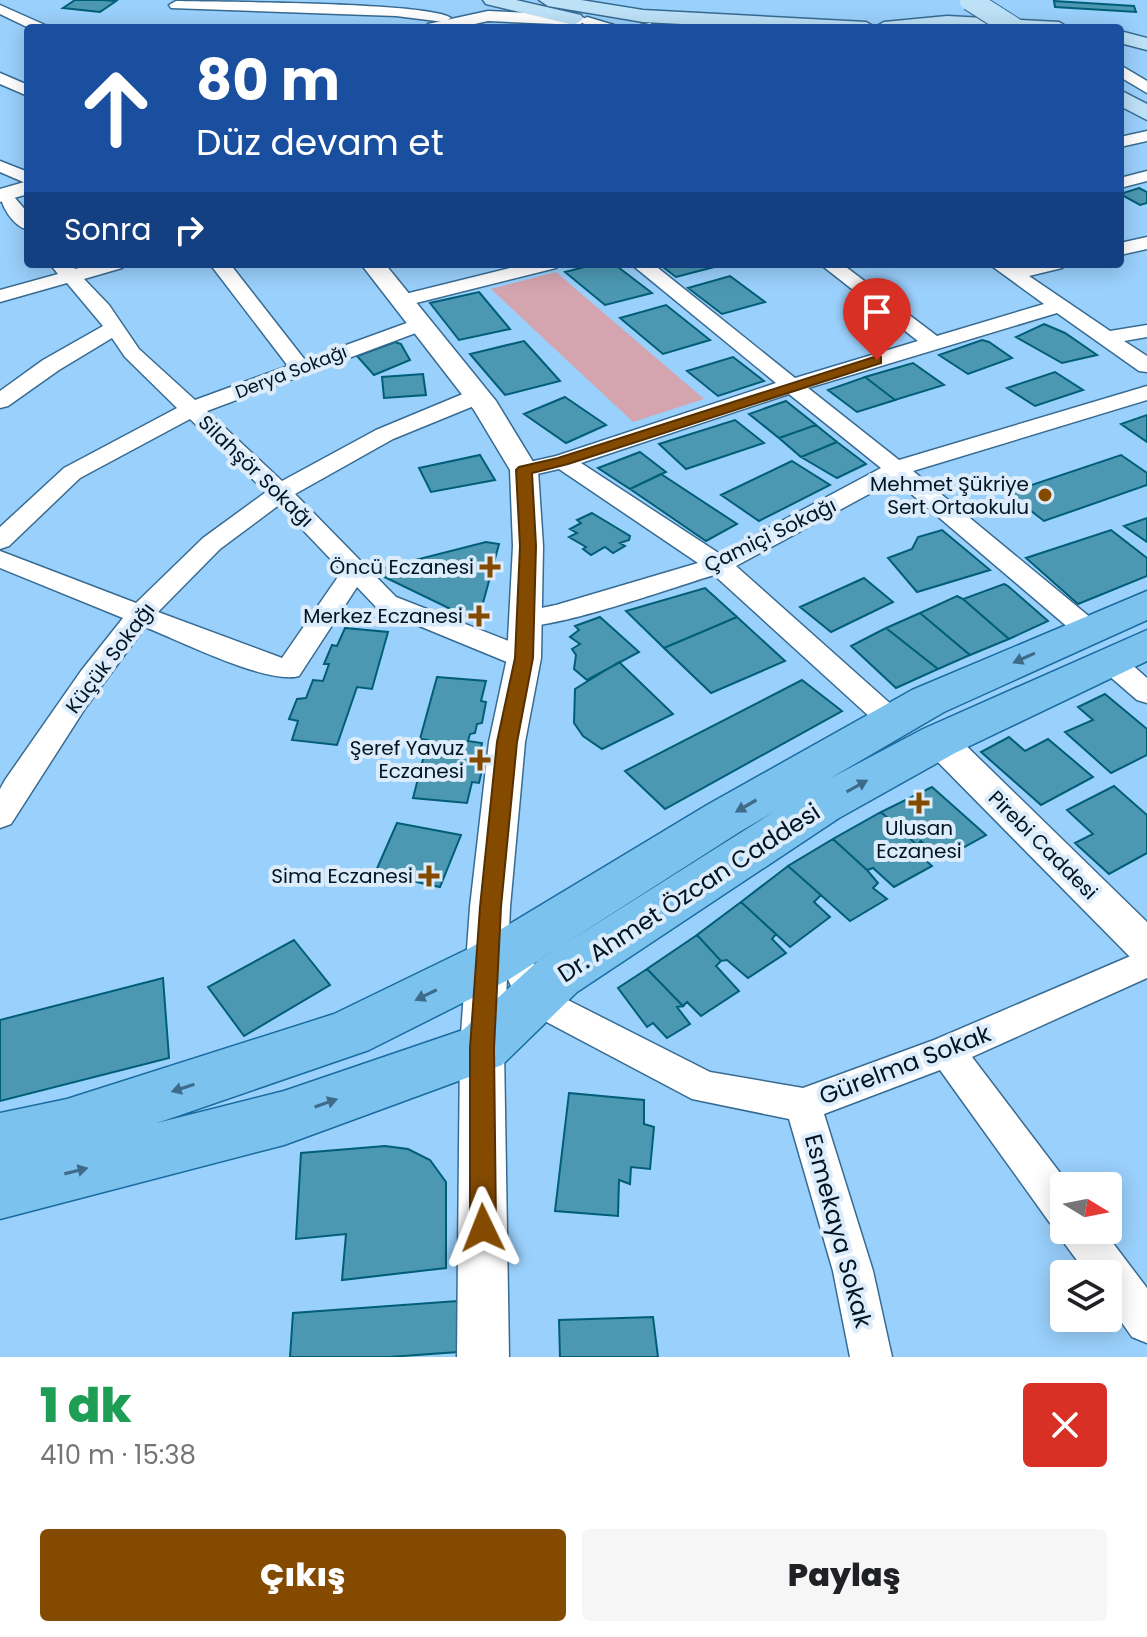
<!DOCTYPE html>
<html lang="tr">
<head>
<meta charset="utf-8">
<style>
  body { margin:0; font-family:Poppins,sans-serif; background:#f6f6f6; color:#202124; height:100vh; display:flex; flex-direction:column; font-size:30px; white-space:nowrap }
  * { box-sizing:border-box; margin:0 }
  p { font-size:26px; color:#757577 }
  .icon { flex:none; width:44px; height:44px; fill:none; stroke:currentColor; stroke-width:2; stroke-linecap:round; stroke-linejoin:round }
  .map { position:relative; height:1357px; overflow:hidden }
  .sheet { display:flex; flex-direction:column; background:#fff; flex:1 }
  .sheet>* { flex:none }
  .banner { position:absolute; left:24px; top:24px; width:1100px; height:244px; border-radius:8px; box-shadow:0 4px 20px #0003; background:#1a4fa0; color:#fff; overflow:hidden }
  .needle { width:52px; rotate:100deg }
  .tools { position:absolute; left:1050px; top:1172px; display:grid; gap:16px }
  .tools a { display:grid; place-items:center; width:72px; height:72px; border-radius:8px; background:#fff; box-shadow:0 4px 20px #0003; font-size:40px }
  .pin { position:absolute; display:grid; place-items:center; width:68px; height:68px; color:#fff; margin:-82px -34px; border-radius:50% 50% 50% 0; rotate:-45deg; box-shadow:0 0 8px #0007 }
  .pin .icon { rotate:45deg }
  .me { position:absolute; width:88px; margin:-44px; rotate:358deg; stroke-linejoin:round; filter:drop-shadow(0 0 6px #0008) }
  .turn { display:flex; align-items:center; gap:28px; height:168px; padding:0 40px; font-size:36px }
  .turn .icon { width:104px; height:104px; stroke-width:2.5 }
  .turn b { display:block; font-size:56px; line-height:68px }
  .then { display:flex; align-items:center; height:76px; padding:0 40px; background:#0003; gap:16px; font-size:30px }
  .round { display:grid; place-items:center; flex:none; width:84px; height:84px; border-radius:8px; background:#f6f6f6 }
  .headline { display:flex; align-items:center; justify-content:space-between; height:136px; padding:0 40px }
  h1 { font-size:48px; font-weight:800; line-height:60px; color:#1e9e55 }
  .action { display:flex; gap:16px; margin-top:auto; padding:16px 40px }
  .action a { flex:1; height:92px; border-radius:8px; background:#834a00; color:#fff; font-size:32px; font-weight:800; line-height:92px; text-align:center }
  .action a+a { background:#f6f6f6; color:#202124 }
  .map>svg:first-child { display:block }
  .green { fill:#d4a4af }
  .building { fill:#4c98b2; stroke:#005e77; stroke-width:2 }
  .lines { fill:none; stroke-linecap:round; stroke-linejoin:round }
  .minor-casing { stroke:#376b92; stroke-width:3 }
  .tertiary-casing { stroke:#376b92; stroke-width:3 }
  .secondary-casing { stroke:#376b92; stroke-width:3 }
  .primary-casing { stroke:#186ba0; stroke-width:3 }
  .minor { fill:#fff; fill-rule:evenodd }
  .tertiary { fill:#fff; fill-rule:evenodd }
  .secondary { fill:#bde1f7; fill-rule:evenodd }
  .primary { fill:#7cc2ef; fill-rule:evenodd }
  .secondary-bridge-casing { stroke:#376b92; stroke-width:23; stroke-linecap:butt }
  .secondary-bridge { stroke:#bde1f7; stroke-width:21 }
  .oneway { fill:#3e6b89 }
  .route { fill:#834a00; stroke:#553000; stroke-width:2 }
  .poi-dot { fill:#834a00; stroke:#dcecfa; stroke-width:3 }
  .labels { text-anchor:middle; stroke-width:8; stroke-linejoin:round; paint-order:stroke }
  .far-street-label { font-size:18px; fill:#011423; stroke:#dcecfa }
  .street-label { font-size:20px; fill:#011423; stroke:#dcecfa }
  .poi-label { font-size:20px; fill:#011423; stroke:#dcecfa; text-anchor:end }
  .near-street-label { font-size:24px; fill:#011423; stroke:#dcecfa }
</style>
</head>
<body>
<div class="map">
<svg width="1147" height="1357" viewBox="0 0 1147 1357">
  <rect width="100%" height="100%" fill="#9ad0fc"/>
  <!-- green -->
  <path class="green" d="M556 272 704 399 633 422 491 289Z"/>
  <!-- building -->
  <path class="building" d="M75 0H102L116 1 100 12 63 8Z
    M1054 1 1134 6 1136 12 1055 7Z
    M1139 188 1147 192V203L1140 205 1120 194Z
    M596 264H614L652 293 605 305 565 272Z
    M659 264H715L718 266 676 277Z
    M730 276 765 302 722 314 688 288Z
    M479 292 510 329 459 340 430 303Z
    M666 305 710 340 663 354 620 318Z
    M1044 324 1065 333 1097 355 1062 363 1016 337Z
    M982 340 989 342 1012 358 968 374 939 355Z
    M524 341 560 381 505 395 470 354Z
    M395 342 401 344 410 360 374 375 357 356Z
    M733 357 764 381 718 396 687 371Z
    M913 363 944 385 895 400 865 377Z
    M1055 372 1083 390 1035 406 1007 388Z
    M423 374 426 395 384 398 382 377Z
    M865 377 895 400 857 412 828 390Z
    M565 397 606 425 566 443 524 414Z
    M786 401 816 425 779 438 749 414Z
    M1147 415V442L1121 424Z
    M735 420 764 443 686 469 659 444Z
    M816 425 837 442 801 457 779 438Z
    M837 442 866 464 837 478 801 457Z
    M640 452 666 472 630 489 598 468Z
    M480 455 495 480 431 492 419 468Z
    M1121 455 1147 473V485L1044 521 1008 493Z
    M792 461 830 485 759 521 721 495Z
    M661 474 737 524 706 541 630 489Z
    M592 513 630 536 629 540 620 543 625 546 613 553 605 547 591 555 583 549 586 547 569 537 577 533 570 529 581 523 577 520Z
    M1147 518V542L1124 526Z
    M942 530 990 570 917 592 888 558 912 549 918 537Z
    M1111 530 1147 558V576L1078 604 1026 558Z
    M486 542 499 544 480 614 474 617 465 616 372 571Z
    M864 578 893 602 831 632 800 607Z
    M1004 584 1008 586 1048 621 1009 639 963 599Z
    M705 588 737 617 664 648 626 611Z
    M957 596 963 599 1009 639 970 655 920 613Z
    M920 613 970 655 938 669 886 628Z
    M600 617 639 652 587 680 574 669 576 655 572 649 580 644 570 637 579 630 575 626Z
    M737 617 785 661 711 693 664 648Z
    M345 628 388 632 372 689 357 687 337 745 292 740 298 721 289 719 297 699 306 698 313 680 323 681 329 664H324L332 645 337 646Z
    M886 628 938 669 896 688 851 646Z
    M619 662 673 714 602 749 583 736 574 723 575 689Z
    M437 677 486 681 481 701 486 702 482 723 477 724 475 733 470 734 468 741 482 743 479 759 484 761 479 783 472 782 467 803 413 798 428 740 420 739Z
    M802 680 842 711 665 809 625 771Z
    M1105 694 1147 729V755L1111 773 1065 732 1093 720 1078 707Z
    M1009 737 1025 751 1048 739 1093 777 1041 805 981 752Z
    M1114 786 1147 815V853L1109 874 1075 843 1093 834 1067 810Z
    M932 787 986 835 941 860 921 841 917 845 881 812Z
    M881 812 917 845 913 849 932 866 894 887 873 868 867 870 833 839Z
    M397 823 461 835 440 887 375 873Z
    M833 839 867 870 878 883 873 888 887 899 850 921 788 866Z
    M788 866 821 895 814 902 830 917 790 947 741 902Z
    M741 902 776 934 772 939 786 953 748 978 727 960 721 961 697 935Z
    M697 935 721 961 716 966 739 991 701 1016 687 1002 683 1006 647 969Z
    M294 940 330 985 244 1036 208 987Z
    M647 969 683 1006 677 1007 690 1024 667 1038 653 1023 647 1027 618 988Z
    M163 978 169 1058 0 1101V1020Z
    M569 1093 644 1100V1124L654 1127 650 1169 631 1167 630 1184 619 1180 618 1216 555 1211Z
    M385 1146 408 1149 430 1160 446 1182V1268L342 1280 346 1234 296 1239 301 1153Z
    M457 1301 458 1352 389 1357H290L293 1313Z
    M653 1317 658 1357H560L559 1320Z"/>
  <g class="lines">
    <defs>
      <path id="minor" d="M176 1C216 2 431 2 451 18L444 22 396 16 171 8 169 5Z
        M0 5 45 25 47 28H29L0 14Z
        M587 17 614 25 616 28C603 28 590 30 580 21Z
        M650 23 656 28H639L641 25Z
        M1120 65 1147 81V93L1120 77Z
        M0 73 28 85V96L0 84Z
        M1147 131V141L1120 147V137Z
        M0 161 28 172V184L0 172Z
        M1147 171V181L1120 188V178Z
        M0 190 9 191 28 213V230C13 226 0 206 0 190Z
        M1147 237V249L1120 255V243Z
        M50 264H71L75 269 94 264H125L122 268 84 279 109 305 139 349 195 400 288 366 210 264H230L305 360 415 320H429L432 324 429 328 207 411 282 481 376 430 470 391H486L489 396 486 401 393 439 295 494 396 597 534 651 538 658 534 665 524 667 514 665 378 609 357 587 299 676C267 685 178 640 145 627L86 707 11 824 0 828V789L5 780 81 671 123 618 0 568V551L136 603 203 538 266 492 190 419 80 478 9 546 0 549V527L64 468 177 408 125 357 112 338 59 370 8 406 0 408V391L43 360 103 326 67 283 0 302V290L58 274ZM279 505 342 571 282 658 158 612 220 549Z
        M526 264H559L556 268 404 306 394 300 397 296Z
        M631 264H653L795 378 918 341 820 264H842L937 336 1044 304 989 264H1012L1017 267 1065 264 1062 268 1029 276 1110 331 1147 325V337L1124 341 1147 356V372L1139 371 1057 313 808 388 899 460 1147 386V400L913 471 1097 623 1100 629 1097 635 1087 638 1077 635 895 480 736 566 902 714 906 721 902 728 892 731 882 728 714 575C677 586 546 633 517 625L513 619 517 613 556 605 698 563 559 469 524 477 516 475 512 470 516 465 556 456 776 383ZM789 394 881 468 720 554 581 463Z
        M1110 652 1120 654 1147 678V703L1137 700 1100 668 1096 661 1100 654Z
        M511 936 523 940 546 989 710 1072 803 1088 934 1040 1147 949V978L972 1057 1070 1186H1064V1230H1103L1147 1288V1343L1132 1337 1108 1303V1274H1087L1065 1244 1060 1227 1050 1223 940 1070 824 1114 873 1271 892 1357H850L833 1271 789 1119 692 1099 522 1009 494 950 499 940Z"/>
      <path id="tertiary" d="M488 11 579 15 587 20 579 25 488 21 457 28H425L428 24Z
        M28 181V194L0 202V189Z
        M361 264H385L496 401 538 470 543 546 541 658 525 742 510 907 504 1048 509 1357H457L460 1048 470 907 489 742 507 658 513 546 510 470 474 410Z
        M939 728 952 732 1147 922V965L1133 960 926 750 921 741 926 732Z"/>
      <path id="secondary" d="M483 0H516L581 15 583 19 574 25 486 4Z
        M539 0H581L643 10 866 22 875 27 884 22 947 16 1059 22 1069 28H760L643 22 548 6Z
        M1120 31 1147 38V50L1120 43Z
        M1120 90 1147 104V120L1120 106Z"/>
      <path id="primary" d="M1147 591V620L944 712 829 779 923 729 1147 630V661L955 753 839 818 577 992 502 1065 284 1145 0 1219V1113L67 1099 334 1014 470 948 707 805 912 690ZM775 811 539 960 463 1030 284 1091 157 1123 369 1050 508 980 741 831Z"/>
    </defs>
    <!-- minor casing -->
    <use href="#minor" class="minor-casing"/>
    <!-- tertiary casing -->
    <use href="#tertiary" class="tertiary-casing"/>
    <!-- secondary casing -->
    <use href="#secondary" class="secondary-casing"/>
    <!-- primary casing -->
    <use href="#primary" class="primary-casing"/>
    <!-- minor -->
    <use href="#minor" class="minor"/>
    <!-- tertiary -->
    <use href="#tertiary" class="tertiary"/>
    <!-- secondary -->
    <use href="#secondary" class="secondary"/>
    <!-- primary -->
    <use href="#primary" class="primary"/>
    <defs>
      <path id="secondary-bridge" d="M970 0 1014 28"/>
    </defs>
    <!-- secondary-bridge casing -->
    <use href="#secondary-bridge" class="secondary-bridge-casing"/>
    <!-- secondary-bridge -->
    <use href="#secondary-bridge" class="secondary-bridge"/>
  </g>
  <!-- one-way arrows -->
  <defs><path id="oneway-solid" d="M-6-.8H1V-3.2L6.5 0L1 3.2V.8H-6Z" transform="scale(2)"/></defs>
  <g class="oneway">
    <use href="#oneway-solid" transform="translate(1024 658) rotate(156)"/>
    <use href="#oneway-solid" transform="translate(857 786) rotate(-29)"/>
    <use href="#oneway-solid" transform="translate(746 806) rotate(150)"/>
    <use href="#oneway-solid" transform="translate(426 995) rotate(154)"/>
    <use href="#oneway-solid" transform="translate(183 1088) rotate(162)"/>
    <use href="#oneway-solid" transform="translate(326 1103) rotate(-19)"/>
    <use href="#oneway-solid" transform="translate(76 1171) rotate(-14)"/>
  </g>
  <!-- route -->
  <path class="route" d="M877 356 881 357V363L568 464 532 473 536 546 533 658 517 742 501 907 494 1048 496 1228 493 1236 483 1240 474 1236 470 1228V1048L480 907 497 742 515 658 520 546 516 470 519 467 558 458Z"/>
  <!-- markers -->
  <g class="poi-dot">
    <circle cx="1045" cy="495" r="8"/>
    <path d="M486 555h8v8h8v8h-8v8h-8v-8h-8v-8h8z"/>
    <path d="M475 604h8v8h8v8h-8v8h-8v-8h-8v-8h8z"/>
    <path d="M476 748h8v8h8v8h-8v8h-8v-8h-8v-8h8z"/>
    <path d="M915 791h8v8h8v8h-8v8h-8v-8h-8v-8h8z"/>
    <path d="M425 864h8v8h8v8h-8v8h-8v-8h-8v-8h8z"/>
  </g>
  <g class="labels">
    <!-- far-street labels -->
    <g class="far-street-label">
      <text transform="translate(291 372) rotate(-21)" y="6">Derya Sokağı</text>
    </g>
    <!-- street labels -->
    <g class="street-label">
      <text transform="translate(256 471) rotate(44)" y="7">Silahşör Sokağı</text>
      <text transform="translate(770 535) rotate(-26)" y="7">Çamiçi Sokağı</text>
      <text transform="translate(110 658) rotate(-53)" y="7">Küçük Sokağı</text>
      <text transform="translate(1043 845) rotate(45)" y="7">Pirebi Caddesi</text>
    </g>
    <!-- poi labels -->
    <g class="poi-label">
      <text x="1029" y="491">Mehmet Şükriye<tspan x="1029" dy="23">Sert Ortaokulu</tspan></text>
      <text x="474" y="574">Öncü Eczanesi</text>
      <text x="463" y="623">Merkez Eczanesi</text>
      <text x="464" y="755">Şeref Yavuz<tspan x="464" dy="23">Eczanesi</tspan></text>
      <text x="919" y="835" text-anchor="middle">Ulusan<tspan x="919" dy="23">Eczanesi</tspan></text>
      <text x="413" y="883">Sima Eczanesi</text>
    </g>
    <!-- near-street labels -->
    <g class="near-street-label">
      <text transform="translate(689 893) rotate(-33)" y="8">Dr. Ahmet Özcan Caddesi</text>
      <text transform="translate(905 1065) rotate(-21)" y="8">Gürelma Sokak</text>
      <text transform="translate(838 1231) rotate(75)" y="8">Esmekaya Sokak</text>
    </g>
  </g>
</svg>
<div class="tools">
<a><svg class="needle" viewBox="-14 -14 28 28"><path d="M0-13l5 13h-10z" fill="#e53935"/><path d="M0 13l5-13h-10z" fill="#757577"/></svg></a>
<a><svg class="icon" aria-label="layers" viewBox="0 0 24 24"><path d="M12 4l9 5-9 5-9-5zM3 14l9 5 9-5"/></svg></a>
</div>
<div class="pin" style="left:877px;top:360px;background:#d93025"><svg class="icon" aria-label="arrive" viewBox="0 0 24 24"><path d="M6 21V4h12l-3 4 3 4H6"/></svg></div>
<svg class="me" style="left:483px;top:1228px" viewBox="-20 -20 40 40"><path d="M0-17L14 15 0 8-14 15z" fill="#834a00" stroke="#fff" stroke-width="4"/></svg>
<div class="banner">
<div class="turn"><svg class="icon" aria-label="ahead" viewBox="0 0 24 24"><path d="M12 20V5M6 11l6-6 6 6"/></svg><div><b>80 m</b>Düz devam et</div></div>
<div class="then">Sonra<svg class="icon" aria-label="right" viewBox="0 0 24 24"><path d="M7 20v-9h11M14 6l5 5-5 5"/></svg></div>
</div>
</div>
<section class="sheet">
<div class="headline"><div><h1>1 dk</h1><p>410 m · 15:38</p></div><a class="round" style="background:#d93025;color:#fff"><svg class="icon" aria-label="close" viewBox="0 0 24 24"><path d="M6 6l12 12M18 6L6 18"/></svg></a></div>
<div class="action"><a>Çıkış</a><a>Paylaş</a></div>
</section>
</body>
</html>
